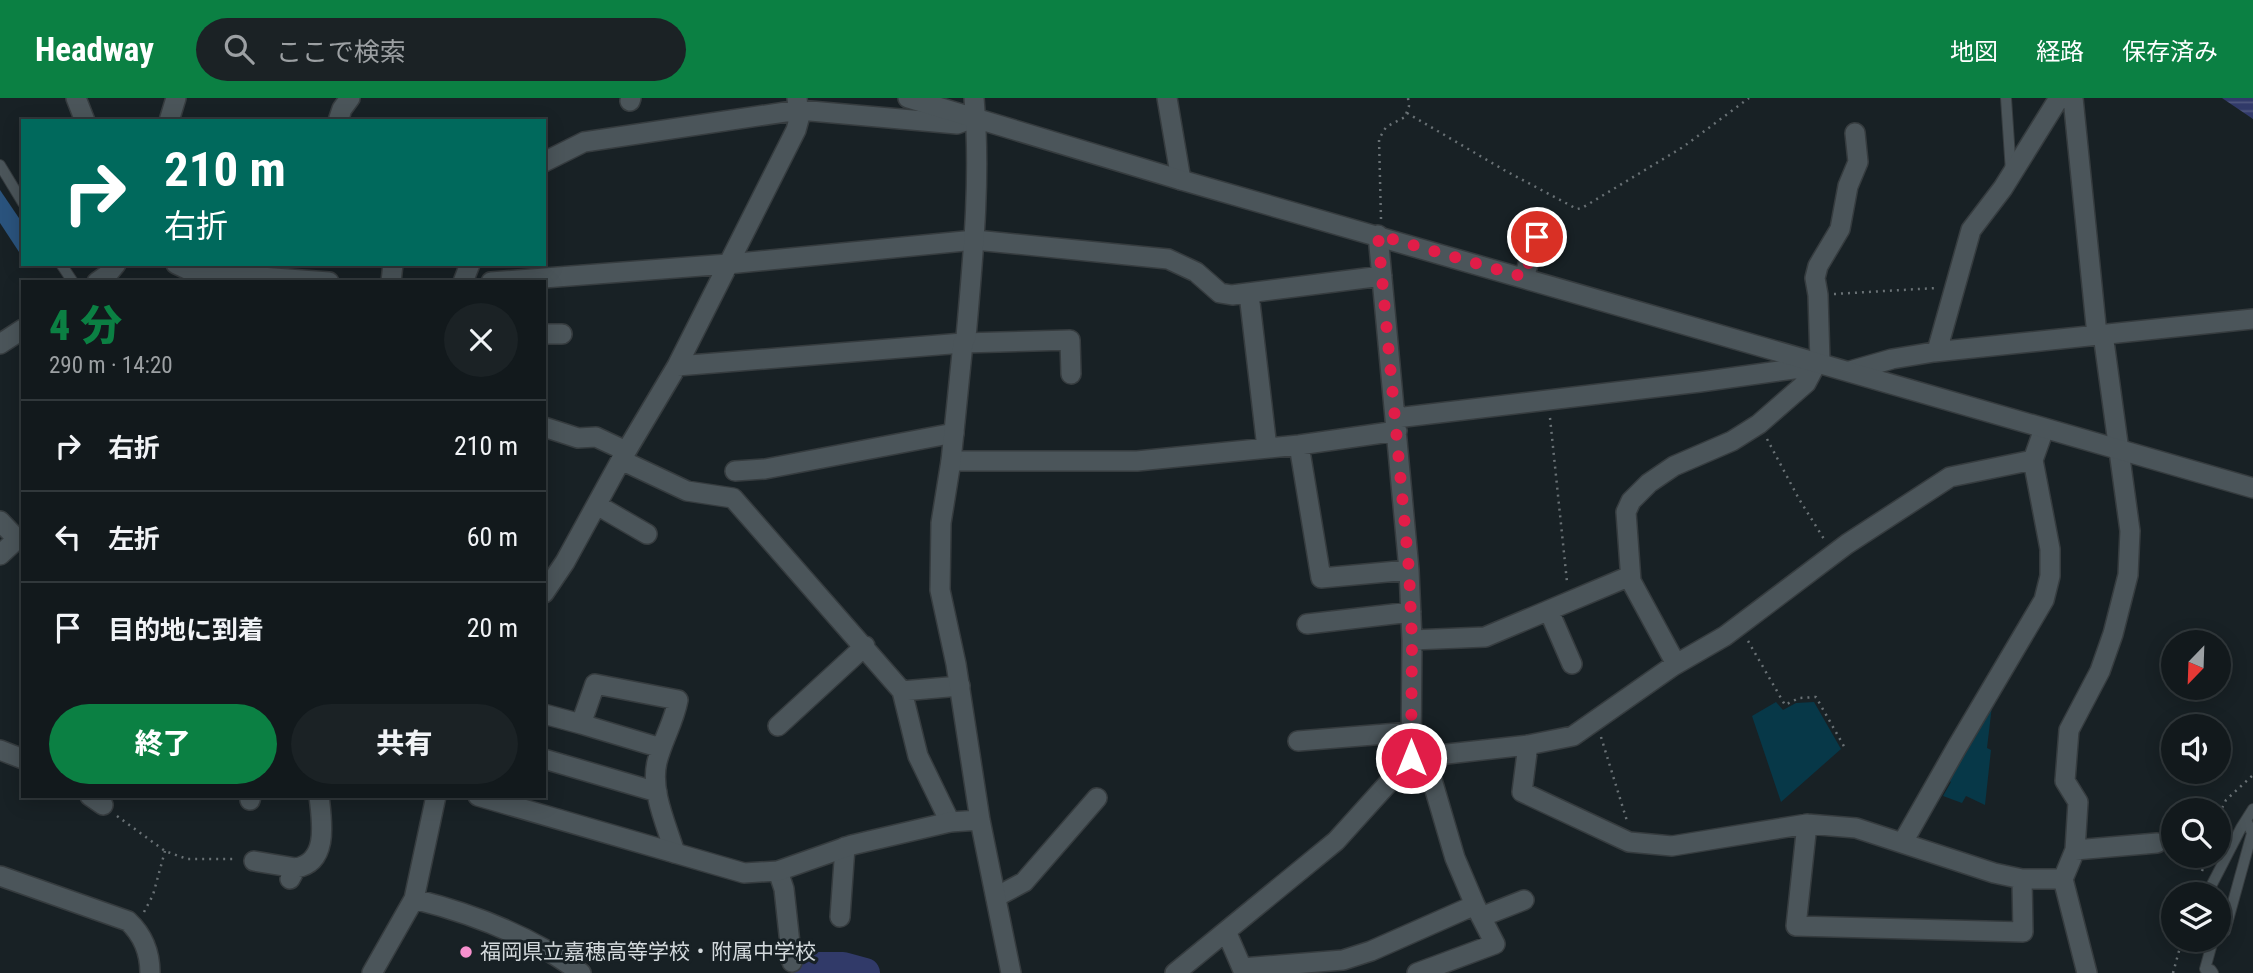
<!DOCTYPE html>
<html lang="ja">
<head>
<meta charset="utf-8">
<style>
  body { margin:0; font-family:"Roboto Condensed","Noto Sans JP",sans-serif; background:#1b2225; color:#f1f3f6; height:100vh; display:flex; flex-direction:column; font-size:26px; white-space:nowrap }
  * { box-sizing:border-box; margin:0 }
  p { font-size:23px; color:#9ca0a3 }
  .icon { flex:none; width:38px; height:38px; fill:none; stroke:currentColor; stroke-width:2; stroke-linecap:round; stroke-linejoin:round }
  .map { position:relative; flex:1; overflow:hidden }
  .panel { position:absolute; left:21px; top:182px; width:525px; height:518px; display:flex; flex-direction:column; background:#12191c; border-radius:0px; box-shadow:0 4px 18px #0003,0 0 0 2px #31383b }
  .panel>* { flex:none }
  .guide { position:absolute; left:21px; top:21px; width:525px; height:147px; border-radius:0px; box-shadow:0 4px 18px #0003,0 0 0 2px #31383b; background:#00695c; color:#fff; overflow:hidden }
  .needle { width:46px; rotate:203deg }
  .buttons { position:absolute; left:2161px; top:532px; display:grid; gap:14px }
  .buttons a { display:grid; place-items:center; width:70px; height:70px; border-radius:50%; background:#12191c; box-shadow:0 4px 18px #0003,0 0 0 2px #31383b; font-size:35px }
  .pin { position:absolute; display:grid; place-items:center; width:60px; height:60px; color:#fff; margin:-30px; border:4px solid #fff; border-radius:50%; box-shadow:0 2px 7px #0007 }
  .me { position:absolute; width:77px; margin:-38px; rotate:0deg; stroke-linejoin:round; filter:drop-shadow(0 0 5px #0008) }
  .turn { display:flex; align-items:center; gap:24px; height:147px; padding:0 28px; font-size:32px }
  .turn .icon { width:91px; height:91px; stroke-width:2.5 }
  .turn b { display:block; font-size:49px; line-height:60px }
  .round { display:grid; place-items:center; flex:none; width:74px; height:74px; border-radius:37px; background:#1b2225 }
  .overview { display:flex; align-items:center; justify-content:space-between; height:119px; padding:0 28px }
  h1 { font-size:42px; font-weight:800; line-height:52px; color:#0b8043 }
  .cta { display:flex; gap:14px; margin-top:auto; padding:14px 28px }
  .cta a { flex:1; height:80px; border-radius:42px; background:#0b8043; color:#fff; font-size:28px; font-weight:800; line-height:80px; text-align:center }
  .cta a+a { background:#1b2225; color:#f1f3f6 }
  ul { padding:0; list-style:none }
  li { display:flex; align-items:center; gap:21px; height:91px; padding:0 28px; border-top:2px solid #31383b }
  li div { flex:1 }
  li b { display:block; font-size:26px }
  li em { font-style:normal }
  header { display:flex; align-items:center; gap:42px; box-sizing:border-box; height:98px; padding:0 35px; background:#0b8043; color:#fff }
  header strong { font-size:33px }
  nav { display:flex; gap:38px; margin-inline-start:auto; font-size:24px }
  .search { width:490px; height:63px; background:#1b2225; display:flex; align-items:center; gap:18px; box-sizing:border-box; padding:0 24px; border-radius:38px; color:#9ca0a3; font-size:26px }
  .map>svg:first-child { display:block }
  .green { fill:#073848 }
  .water { fill:url(#water-rules) }
  .lines { fill:none; stroke-linecap:round; stroke-linejoin:round }
  .river { stroke:#313a69; stroke-width:30 }
  .building { fill:#2a537d }
  .service-casing { stroke:#363c3f; stroke-width:12 }
  .minor-casing { stroke:#363c3f; stroke-width:22 }
  .tertiary-casing { stroke:#363c3f; stroke-width:22 }
  .path { stroke:#697175; stroke-width:2.5; stroke-dasharray:2 5; stroke-linecap:butt }
  .service { stroke:#4b555a; stroke-width:10 }
  .minor { stroke:#4b555a; stroke-width:19 }
  .tertiary { stroke:#4b555a; stroke-width:19 }
  .route { stroke:#e11d48; stroke-width:12; stroke-dasharray:0 21.6 }
  .poi-dot { fill:#f790ce; stroke:#182125; stroke-width:2.5 }
  .labels { text-anchor:middle; stroke-width:6; stroke-linejoin:round; paint-order:stroke }
  .poi-label { font-size:21px; fill:#d3d9dc; stroke:#182125; text-anchor:start }
</style>
</head>
<body>
<header>
<strong>Headway</strong>
<div class="search"><svg class="icon" aria-label="search" viewBox="0 0 24 24"><circle cx="10" cy="10" r="6"/><path d="M15 15l6 6"/></svg>ここで検索</div>
<nav><a>地図</a><a>経路</a><a>保存済み</a></nav>
</header>
<div class="map">
<svg width="2253" height="875" viewBox="0 0 2253 875">
  <defs>
    <pattern id="water-rules" width="6" height="5" patternUnits="userSpaceOnUse" patternTransform="scale(1.75)"><rect width="6" height="5" fill="#313a69"/><path d="M0 2.5h6" fill="none" stroke="#4e567e"/></pattern>
  </defs>
  <rect width="100%" height="100%" fill="#182125"/>
  <!-- green -->
  <path class="green" d="M1776 604 1783 612 1796 605 1814 604 1841 651 1781 704 1752 618Z
    M1992 608 1987 650 1991 652 1985 707 1966 698 1962 705 1943 698 1951 684 1946 681Z"/>
  <!-- water -->
  <path class="water" d="M2222 0H2253V21Z"/>
  <g class="lines">
    <!-- river -->
    <path class="river" d="M806 875 808 869H843L865 875"/>
  </g>
  <!-- building -->
  <path class="building" d="M0 92 23 126V160L0 125Z"/>
  <g class="lines">
    <defs>
      <path id="service" d="M2006 0 2011 74
        M0 67 23 105
        M61 166 73 184
        M2207 796 2241 730 2253 711
        M2219 837 2225 833 2252 735 2246 722
        M2213 875 2211 872 2205 871 2213 842"/>
      <path id="minor" d="M1167 0 1181 82
        M2073 0 2097 237
        M630 3 631 0
        M169 23 176 0
        M338 23 342 11 350 0
        M544 64 584 44 799 12 957 26 976 19
        M1378 137 1409 472 1412 542 1411 660
        M176 166 193 174 329 184
        M1524 179 1543 120
        M391 184 393 166
        M463 184 470 166
        M491 184 728 166 975 142 1168 161 1196 174 1220 195 1232 197 1382 178
        M1249 196 1267 350
        M544 236H562
        M1937 253 1971 132 2003 90 2059 0
        M677 268 963 245 1070 242 1071 276
        M1850 273 1892 261 1934 254 2253 221
        M1396 320 1700 284 1815 268 1820 264 1818 197 1815 180 1818 168 1840 131 1848 88 1858 64 1855 35
        M544 329 578 340 596 339 626 353
        M1299 347 1321 480 1409 472
        M621 362 687 393 733 400 902 593 918 658 950 724
        M951 363H1137L1299 347 1397 333
        M735 373 765 371 954 335
        M597 407 647 436
        M0 423 17 441 0 457
        M544 495 565 464 621 362 677 268 796 32 799 21 797 0
        M1549 513 1572 566
        M1307 526 1411 514
        M1412 542 1485 539 1630 478
        M1676 566 1631 483 1626 414 1631 403 1649 385 1674 368 1732 343 1759 326 1806 285 1815 268
        M902 593 960 588
        M544 616 581 626 595 586 678 602C674 624 662 643 657 664 650 693 667 728 675 755
        M581 626 661 650
        M778 628 865 548
        M1298 643 1411 634
        M1528 647 1522 694 1629 744 1672 748 1807 726 1856 730 1994 775 2022 781H2063
        M0 652 23 661
        M544 661 657 694
        M90 698 103 707
        M250 702 251 698
        M1807 726 1796 828 2023 834 2022 781
        M1903 744 1957 649 2044 502 2050 478V451L2033 362 2044 331
        M2075 752 2157 745
        M254 763 296 770
        M778 773 784 791 792 864
        M0 778 128 823C143 837 150 854 150 875
        M290 781 296 770C329 764 322 724 319 698
        M996 799 1024 784 1097 700
        M414 801C474 816 532 838 581 875
        M840 819 845 749
        M1481 819 1524 802
        M1226 833 1242 870 1343 862 1371 853 1475 807 1455 760 1425 658
        M372 875 414 801 436 698
        M1175 875 1336 743 1411 660 1528 647 1573 638 1673 568 1725 538 1847 446 1950 379 2033 362
        M1417 875 1495 846 1475 807
        M2087 875 2063 781 2075 752 2078 704 2065 683 2069 632 2100 573 2113 536 2128 477 2130 433 2103 236"/>
      <path id="tertiary" d="M76 0 85 23
        M908 0 1181 82 2253 390
        M974 0C981 80 973 159 966 239L963 245 951 363 941 425 940 492 956 566 980 722 1011 875
        M97 184 107 177 116 166
        M0 246 23 231
        M478 698 744 775 778 773 852 747 950 724 980 722"/>
    </defs>
    <!-- service casing -->
    <use href="#service" class="service-casing"/>
    <!-- minor casing -->
    <use href="#minor" class="minor-casing"/>
    <!-- tertiary casing -->
    <use href="#tertiary" class="tertiary-casing"/>
    <!-- path -->
    <path class="path" d="M1407 15 1504 72 1577 111 1582 110 1683 49 1749 0
      M1381 121 1379 41 1386 29 1405 19 1409 8 1408 0
      M1834 196 1936 190
      M1550 320 1567 484
      M1767 341 1799 401 1824 441
      M1748 543 1785 607 1799 600 1816 599 1845 650
      M1601 639 1627 723
      M2196 712 2203 707 2221 709
      M2219 716 2226 702 2253 677
      M117 718 165 753 187 761H237
      M2202 773 2207 758
      M144 814 153 797 165 753
      M2173 875 2182 842"/>
    <!-- service -->
    <use href="#service" class="service"/>
    <!-- minor -->
    <use href="#minor" class="minor"/>
    <!-- tertiary -->
    <use href="#tertiary" class="tertiary"/>
  </g>
  <g class="lines">
    <!-- route -->
    <path class="route" d="M1411 660 1412 542 1409 472 1378 137 1524 179 1537 139"/>
  </g>
  <!-- markers -->
  <circle class="poi-dot" cx="466" cy="854" r="7"/>
  <g class="labels">
    <!-- poi labels -->
    <g class="poi-label">
      <text x="480" y="861">福岡県立嘉穂高等学校・附属中学校</text>
    </g>
  </g>
</svg>
<div class="buttons">
<a><svg class="needle" viewBox="-14 -14 28 28"><path d="M0-13l5 13h-10z" fill="#e53935"/><path d="M0 13l5-13h-10z" fill="#9ca0a3"/></svg></a>
<a><svg class="icon" aria-label="sound" viewBox="0 0 24 24"><path d="M4 9h4l5-4v14l-5-4H4zM17 9q2 3 0 6"/></svg></a>
<a><svg class="icon" aria-label="search" viewBox="0 0 24 24"><circle cx="10" cy="10" r="6"/><path d="M15 15l6 6"/></svg></a>
<a><svg class="icon" aria-label="layers" viewBox="0 0 24 24"><path d="M12 4l9 5-9 5-9-5zM3 14l9 5 9-5"/></svg></a>
</div>
<div class="pin" style="left:1537px;top:139px;background:#d93025"><svg class="icon" aria-label="arrive" viewBox="0 0 24 24"><path d="M6 21V4h12l-3 4 3 4H6"/></svg></div>
<svg class="me" style="left:1411px;top:660px" viewBox="-20 -20 40 40"><circle r="17" fill="#e11d48" stroke="#fff" stroke-width="3"/><path d="M0-11L8 9 0 5-8 9z" fill="#fff"/></svg>
<div class="guide">
<div class="turn"><svg class="icon" aria-label="right" viewBox="0 0 24 24"><path d="M7 20v-9h11M14 6l5 5-5 5"/></svg><div><b>210 m</b>右折</div></div>
</div>
<section class="panel">
<div class="overview"><div><h1>4 分</h1><p>290 m · 14:20</p></div><a class="round"><svg class="icon" aria-label="close" viewBox="0 0 24 24"><path d="M6 6l12 12M18 6L6 18"/></svg></a></div>
<ul>
<li><svg class="icon" aria-label="right" viewBox="0 0 24 24"><path d="M7 20v-9h11M14 6l5 5-5 5"/></svg><div><b>右折</b></div><em>210 m</em></li>
<li><svg class="icon" aria-label="left" viewBox="0 0 24 24"><path d="M17 20v-9H6M10 6l-5 5 5 5"/></svg><div><b>左折</b></div><em>60 m</em></li>
<li><svg class="icon" aria-label="arrive" viewBox="0 0 24 24"><path d="M6 21V4h12l-3 4 3 4H6"/></svg><div><b>目的地に到着</b></div><em>20 m</em></li>
</ul>
<div class="cta"><a>終了</a><a>共有</a></div>
</section>
</div>
</body>
</html>
